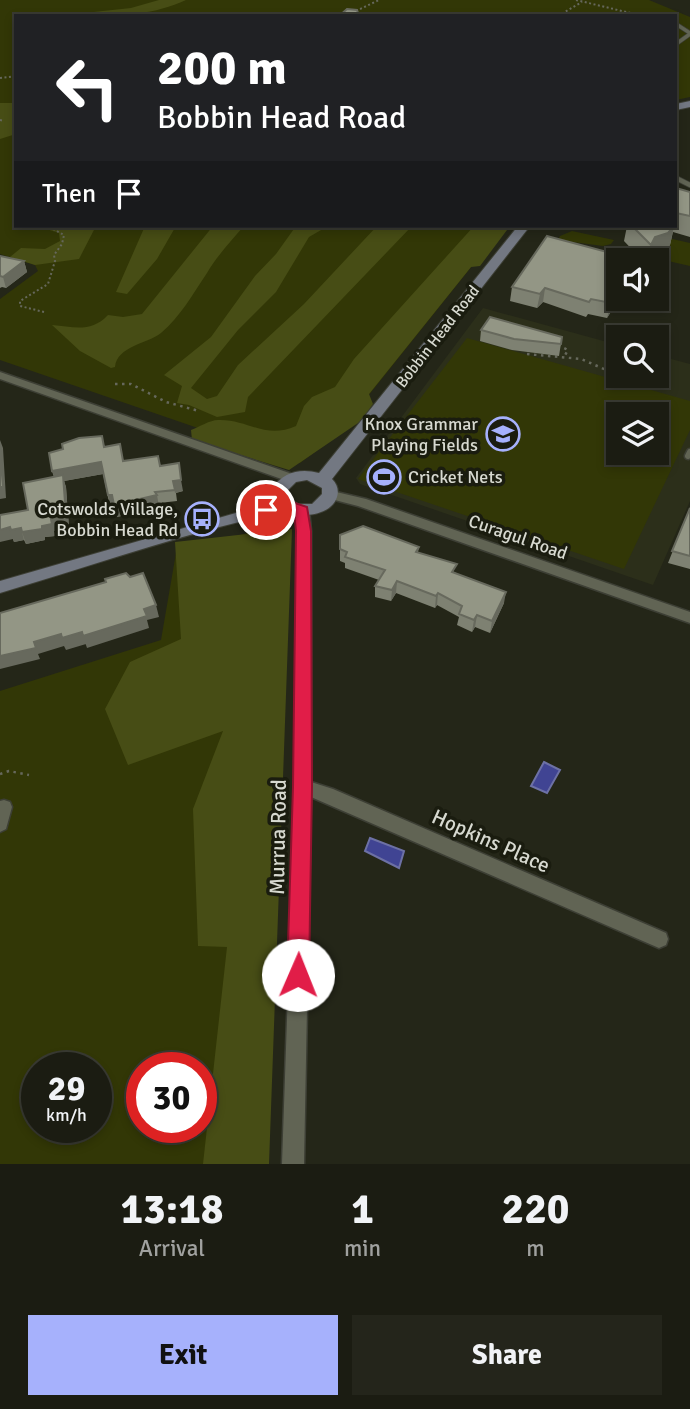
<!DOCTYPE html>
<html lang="en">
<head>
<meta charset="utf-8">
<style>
  body { margin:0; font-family:Signika,sans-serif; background:#24251b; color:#f1f3f6; height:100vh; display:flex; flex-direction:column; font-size:26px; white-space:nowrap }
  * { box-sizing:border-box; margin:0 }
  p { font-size:23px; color:#a0a19f }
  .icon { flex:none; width:38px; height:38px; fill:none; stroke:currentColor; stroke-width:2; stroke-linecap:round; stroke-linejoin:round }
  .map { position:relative; height:1164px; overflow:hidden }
  .drawer { display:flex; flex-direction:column; background:#1b1c12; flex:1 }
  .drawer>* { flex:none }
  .hud { position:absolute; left:14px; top:14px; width:663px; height:214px; border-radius:0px; box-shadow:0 4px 10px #0003,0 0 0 2px #393a32; background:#202124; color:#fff; overflow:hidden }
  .buttons { position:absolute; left:606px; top:248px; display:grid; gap:14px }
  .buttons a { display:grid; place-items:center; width:63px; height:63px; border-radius:0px; background:#1b1c12; box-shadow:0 4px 10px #0003,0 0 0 2px #393a32; font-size:35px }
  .speed { position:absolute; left:21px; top:1052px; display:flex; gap:14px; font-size:35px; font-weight:700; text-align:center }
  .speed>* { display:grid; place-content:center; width:91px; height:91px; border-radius:50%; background:#1b1c12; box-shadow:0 4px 10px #0003,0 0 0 2px #393a32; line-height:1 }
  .speed small { font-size:18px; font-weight:400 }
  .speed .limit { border:10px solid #d22; background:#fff; color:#111 }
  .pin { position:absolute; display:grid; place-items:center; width:60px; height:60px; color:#fff; margin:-30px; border:4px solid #fff; border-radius:50%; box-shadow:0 2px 7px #0007 }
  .me { position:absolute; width:77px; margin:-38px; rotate:1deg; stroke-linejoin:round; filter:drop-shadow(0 0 5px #0008) }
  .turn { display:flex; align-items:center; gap:24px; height:147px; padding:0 28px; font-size:32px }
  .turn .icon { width:91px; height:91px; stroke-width:2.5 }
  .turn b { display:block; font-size:49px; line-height:60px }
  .then { display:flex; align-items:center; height:66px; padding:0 28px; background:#0003; gap:14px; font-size:26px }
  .eta { display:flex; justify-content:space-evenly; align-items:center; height:119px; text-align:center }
  .eta b { font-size:42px; font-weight:700; line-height:49px }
  .cta { display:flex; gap:14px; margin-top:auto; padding:14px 28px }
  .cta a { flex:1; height:80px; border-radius:0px; background:#a6b1fc; color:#111; font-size:28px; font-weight:700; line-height:80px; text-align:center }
  .cta a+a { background:#24251b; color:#f1f3f6 }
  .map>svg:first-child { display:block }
  .built { fill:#2c2f1a; fill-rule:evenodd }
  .green { fill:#323706; fill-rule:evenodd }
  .forest { fill:#474d15 }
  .water { fill:#404493; stroke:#6d71a5; stroke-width:2 }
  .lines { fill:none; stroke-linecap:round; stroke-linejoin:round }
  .service-far2-casing { stroke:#3d3f35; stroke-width:5 }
  .service-far1-casing { stroke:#3d3f35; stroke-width:6 }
  .service-casing { stroke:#3d3f35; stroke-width:9 }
  .minor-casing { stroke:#3d3f35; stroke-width:3 }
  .secondary-casing { stroke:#3d3f35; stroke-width:2 }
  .path-far1 { stroke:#66685c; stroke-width:2; stroke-dasharray:2 2.5; stroke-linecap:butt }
  .path { stroke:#66685c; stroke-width:2.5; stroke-dasharray:2.5 4.5; stroke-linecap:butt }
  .service-far2 { stroke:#616454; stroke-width:3.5 }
  .service-far1 { stroke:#616454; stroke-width:4.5 }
  .service { stroke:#616454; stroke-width:6 }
  .minor { fill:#616454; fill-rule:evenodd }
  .secondary { fill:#737882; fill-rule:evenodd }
  .wall { fill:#7e8172 }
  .shaded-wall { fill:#67695d }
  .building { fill:#939685; stroke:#67695d; stroke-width:2 }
  .route { fill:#e11d48; stroke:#92132f; stroke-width:2 }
  .labels { text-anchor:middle; stroke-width:7; stroke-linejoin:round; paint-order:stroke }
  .far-street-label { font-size:16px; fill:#d7d9d0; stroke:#1a1c0f }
  .poi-label { font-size:18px; fill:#d7d9d0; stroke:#1a1c0f; text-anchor:end }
  .street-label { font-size:18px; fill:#d7d9d0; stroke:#1a1c0f }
  .near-street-label { font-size:21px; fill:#d7d9d0; stroke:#1a1c0f }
</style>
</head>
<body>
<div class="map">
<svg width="690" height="1164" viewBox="0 0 690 1164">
  <rect width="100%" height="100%" fill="#242618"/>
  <!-- built -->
  <path class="built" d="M483 308 618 345V376H656V355L690 364V501L653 585 360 484 356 478ZM618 415H656V453H618Z"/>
  <!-- green -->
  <path class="green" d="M0 0H649L690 17V97L676 100V16H16V226H504L352 416 320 448 300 463 0 360V299L38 271 35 265 0 254Z
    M572 231 614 240 611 244 603 246 558 240 560 236Z
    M668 238 690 243V266L646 256 659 254 671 248Z
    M467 338 690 401V430L624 569 358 479ZM618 415H656V453H618Z
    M279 524 249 1164H0V691L161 640 176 553ZM37 1068H96V1127H37ZM142 1068H201V1127H142Z"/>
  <!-- forest -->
  <path class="forest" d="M159 0H186C146 19 99 16 56 16L131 8Z
    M0 103H16V134L0 139Z
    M37 226H96L79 259 35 265 10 257 21 248 45 249 60 241 59 233Z
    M145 226H176L157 259 127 294 116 292Z
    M213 226H244C231 241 217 256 207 273 192 295 181 316 161 333 147 344 117 346 115 367L111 368 80 351 52 325C74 327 91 333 108 315L123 317 142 314Z
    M296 226H328L309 237 276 292 238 330 191 388 207 399 217 396 238 365 304 304 377 226H412L248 397 245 412 217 417 189 405 177 403 182 386 164 375 211 337 255 276 276 254Z
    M474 226H510L480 266 471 267 369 394 373 404 361 421 289 470 192 440 191 430C199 427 210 420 218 420 248 419 265 440 296 426L304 406 312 397 335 387 354 359Z
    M292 529 269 1164H203L227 947 198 946 193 809 223 731 128 765 105 709 130 662 181 639 175 542Z"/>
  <!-- water -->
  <path class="water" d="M544 762 560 770 547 793 531 786Z
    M370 838 404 851 399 868 365 851Z"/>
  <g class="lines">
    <defs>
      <path id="service-far2" d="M676 24 690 33
        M676 44 690 34"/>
      <path id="service-far1" d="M676 178 690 185"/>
      <path id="service" d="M688 456 690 452"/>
      <path id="minor" d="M0 372 295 475 297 478 295 481H287L0 379Z
        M332 491 366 499 690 612V623L358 506 327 498 326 495 327 492Z
        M302 506 309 510 311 531V782L333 789 666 933 668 939 666 945 659 948 311 797 304 1164H282L295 787 297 531 295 510Z
        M4 800 10 802 12 807 6 829 0 832V801Z"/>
      <path id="secondary" d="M690 101V107L676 110V104Z
        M518 226H530L332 479C344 491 336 507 321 512 307 518 299 512 285 511 273 510 255 518 243 521 161 541 81 569 0 593V581L274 502 272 488C284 472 300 468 319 473ZM307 480 322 488V494L312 504H298L289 498 288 490 296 482Z"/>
    </defs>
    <!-- service-far2 casing -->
    <use href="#service-far2" class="service-far2-casing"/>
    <!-- service-far1 casing -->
    <use href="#service-far1" class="service-far1-casing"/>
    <!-- service casing -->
    <use href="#service" class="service-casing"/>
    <!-- minor casing -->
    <use href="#minor" class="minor-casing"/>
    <!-- secondary casing -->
    <use href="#secondary" class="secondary-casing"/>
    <!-- path-far1 -->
    <path class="path-far1" d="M576 0 643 16
      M356 11 379 0
      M558 16 582 2
      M0 78 16 76
      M0 120 4 121
      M44 312 20 306V301L48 284 55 261 54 255 62 244 64 235 48 226"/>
    <!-- path -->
    <path class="path" d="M558 345 568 350 564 357
      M527 354 581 359 618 375
      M621 376 638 386
      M115 384H131L166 402 199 411
      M0 774 9 771 29 775"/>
    <!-- service-far2 -->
    <use href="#service-far2" class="service-far2"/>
    <!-- service-far1 -->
    <use href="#service-far1" class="service-far1"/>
    <!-- service -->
    <use href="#service" class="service"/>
    <!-- minor -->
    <use href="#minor" class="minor"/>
    <!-- secondary -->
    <use href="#secondary" class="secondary"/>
  </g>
  <!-- wall -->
  <path class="wall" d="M676 188 690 192V237L673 232 670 245 663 253 650 256 648 261H643L624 241 627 226H676Z
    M547 236 619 299 607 318 588 314 586 317 543 302 537 308 510 301 512 287Z
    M0 256 24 261 27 272 6 288 2 287 0 288Z
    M481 330 562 337 559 356 512 350 480 341Z
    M104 447 123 461 160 466 183 491 176 493 177 501 159 503V507L117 517 114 506 110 507 103 474 64 481 66 487 69 528 54 531 55 536 45 537V540L26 544 24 540 14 542 13 539 28 510 54 477 52 471Z
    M690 508V569L668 563Z
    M340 535 419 547 418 552 456 573 504 603 490 633 475 627 472 632 457 625 459 617 437 605 435 608 396 593 391 601 375 597V586L379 580 345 568V563L340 561Z"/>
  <!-- shaded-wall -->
  <path class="shaded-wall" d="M674 226 670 245 663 253 650 256 647 261 651 245 655 237Z
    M24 261 27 272 6 288 3 277Z
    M545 288 543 302 537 308 540 294Z
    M618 292V299H619L607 318 611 303Z
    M0 440 3 448 6 498 0 499Z
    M101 462 103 474 64 481 66 487 69 528 54 531 55 536 45 537V540L26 544 22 532 42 526 51 519 56 482 52 471Z
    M181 480 183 491 175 493 173 481Z
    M108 495H157L159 507 117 517 114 506 110 507Z
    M10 527 21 528 24 540 14 542 13 539 0 542V530Z
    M397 581 396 593 391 601 392 590Z
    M506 592 504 603 490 633 492 621Z
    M438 593 437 605 435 608 436 596Z
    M156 605 159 617 147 620 149 628 87 648 83 636 144 609Z
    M477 615 475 627 472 632 474 620Z
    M82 632 86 644 66 650 64 646 38 654 40 659 0 669V656L34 642 61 634Z"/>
  <!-- building -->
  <path class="building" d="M347 9 357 10 359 16H339Z
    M676 188 690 192V216L676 213Z
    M632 226H674L668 233 655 237 651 245Z
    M547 236 637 260V261H618V292L611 303 591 299 589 302 545 288 540 294 512 287Z
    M0 256 24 261 3 277 0 276Z
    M490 317 562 337 561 344 514 339 481 330Z
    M102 436 104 447 120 444 123 461 158 456 160 466 179 463 181 480 173 481 175 490 155 492 157 495 114 505 112 495H108L101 462 52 471 49 453 63 449 62 444 79 438Z
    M0 451 3 487H0Z
    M63 475 66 516 51 519 52 524 42 526V529L22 532 21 528 11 530 10 527 0 530V515L28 510 23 483Z
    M690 508V556L672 551Z
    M363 526 419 547 416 552 457 564 452 572 506 592 492 621 477 615 474 620 459 614 462 606 438 593 436 596 397 581 392 590 375 586 385 570 345 557 347 552 340 549V535Z
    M126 573 130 577 143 573 156 605 144 609 147 616 83 636 82 632 62 638 61 634 34 642 36 648 0 656V613L106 582 105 579Z"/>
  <!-- route -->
  <path class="route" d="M286 500 307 507 311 531 312 787 309 975 305 983 298 986 290 983 287 975 293 787 296 531 294 513 285 510 266 515 259 510 261 506Z"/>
  <!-- icons -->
  <defs>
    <symbol id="school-ring" viewBox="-11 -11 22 22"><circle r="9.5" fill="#1a1c0f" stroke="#a6b1fc" stroke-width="1.5"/><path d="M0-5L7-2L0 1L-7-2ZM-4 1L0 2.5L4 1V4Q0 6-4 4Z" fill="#a6b1fc"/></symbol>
    <symbol id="stadium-ring" viewBox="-11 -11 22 22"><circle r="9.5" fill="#1a1c0f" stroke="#a6b1fc" stroke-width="1.5"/><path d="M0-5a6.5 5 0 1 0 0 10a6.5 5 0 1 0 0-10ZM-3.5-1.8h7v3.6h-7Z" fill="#a6b1fc"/></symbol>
    <symbol id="bus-ring" viewBox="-11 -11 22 22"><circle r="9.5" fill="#1a1c0f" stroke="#a6b1fc" stroke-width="1.5"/><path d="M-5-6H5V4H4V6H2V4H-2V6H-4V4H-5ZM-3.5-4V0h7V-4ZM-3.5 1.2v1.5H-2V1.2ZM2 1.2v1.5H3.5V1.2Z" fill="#a6b1fc"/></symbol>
  </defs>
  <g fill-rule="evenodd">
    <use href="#school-ring" x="484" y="415" width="38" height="38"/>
    <use href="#stadium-ring" x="365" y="458" width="38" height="38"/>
    <use href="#bus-ring" x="183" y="500" width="38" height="38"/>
  </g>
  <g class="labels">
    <!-- far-street labels -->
    <g class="far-street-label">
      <text transform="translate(437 336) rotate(-52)" y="6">Bobbin Head Road</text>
    </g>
    <!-- poi labels -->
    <g class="poi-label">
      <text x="478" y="430">Knox Grammar<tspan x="478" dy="21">Playing Fields</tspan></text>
      <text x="408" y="483" text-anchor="start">Cricket Nets</text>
      <text x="178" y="515">Cotswolds Village,<tspan x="178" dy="21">Bobbin Head Rd</tspan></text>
    </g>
    <!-- street labels -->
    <g class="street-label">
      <text transform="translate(518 537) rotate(19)" y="6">Curagul Road</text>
    </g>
    <!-- near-street labels -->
    <g class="near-street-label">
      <text transform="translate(278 837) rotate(-89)" y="7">Murrua Road</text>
      <text transform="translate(491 841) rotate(24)" y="7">Hopkins Place</text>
    </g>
  </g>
</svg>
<div class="buttons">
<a><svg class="icon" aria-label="sound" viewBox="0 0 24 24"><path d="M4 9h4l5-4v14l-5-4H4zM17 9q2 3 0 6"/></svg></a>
<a><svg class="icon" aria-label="search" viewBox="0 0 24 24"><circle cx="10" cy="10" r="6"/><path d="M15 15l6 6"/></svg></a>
<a><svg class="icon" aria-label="layers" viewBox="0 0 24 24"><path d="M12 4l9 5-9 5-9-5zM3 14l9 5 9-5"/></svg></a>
</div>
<div class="speed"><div>29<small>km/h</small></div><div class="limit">30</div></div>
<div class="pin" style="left:266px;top:510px;background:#d93025"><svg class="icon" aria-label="arrive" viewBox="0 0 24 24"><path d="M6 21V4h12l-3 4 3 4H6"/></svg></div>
<svg class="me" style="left:298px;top:975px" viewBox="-20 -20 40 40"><circle r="19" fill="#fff"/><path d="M0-13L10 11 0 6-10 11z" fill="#e11d48"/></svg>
<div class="hud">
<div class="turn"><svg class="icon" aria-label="left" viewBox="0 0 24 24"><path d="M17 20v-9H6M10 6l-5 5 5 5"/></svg><div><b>200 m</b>Bobbin Head Road</div></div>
<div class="then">Then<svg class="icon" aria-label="arrive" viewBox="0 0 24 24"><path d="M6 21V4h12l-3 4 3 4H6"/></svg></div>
</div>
</div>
<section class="drawer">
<div class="eta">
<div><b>13:18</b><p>Arrival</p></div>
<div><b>1</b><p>min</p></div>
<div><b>220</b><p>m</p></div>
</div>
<div class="cta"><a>Exit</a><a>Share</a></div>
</section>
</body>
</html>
